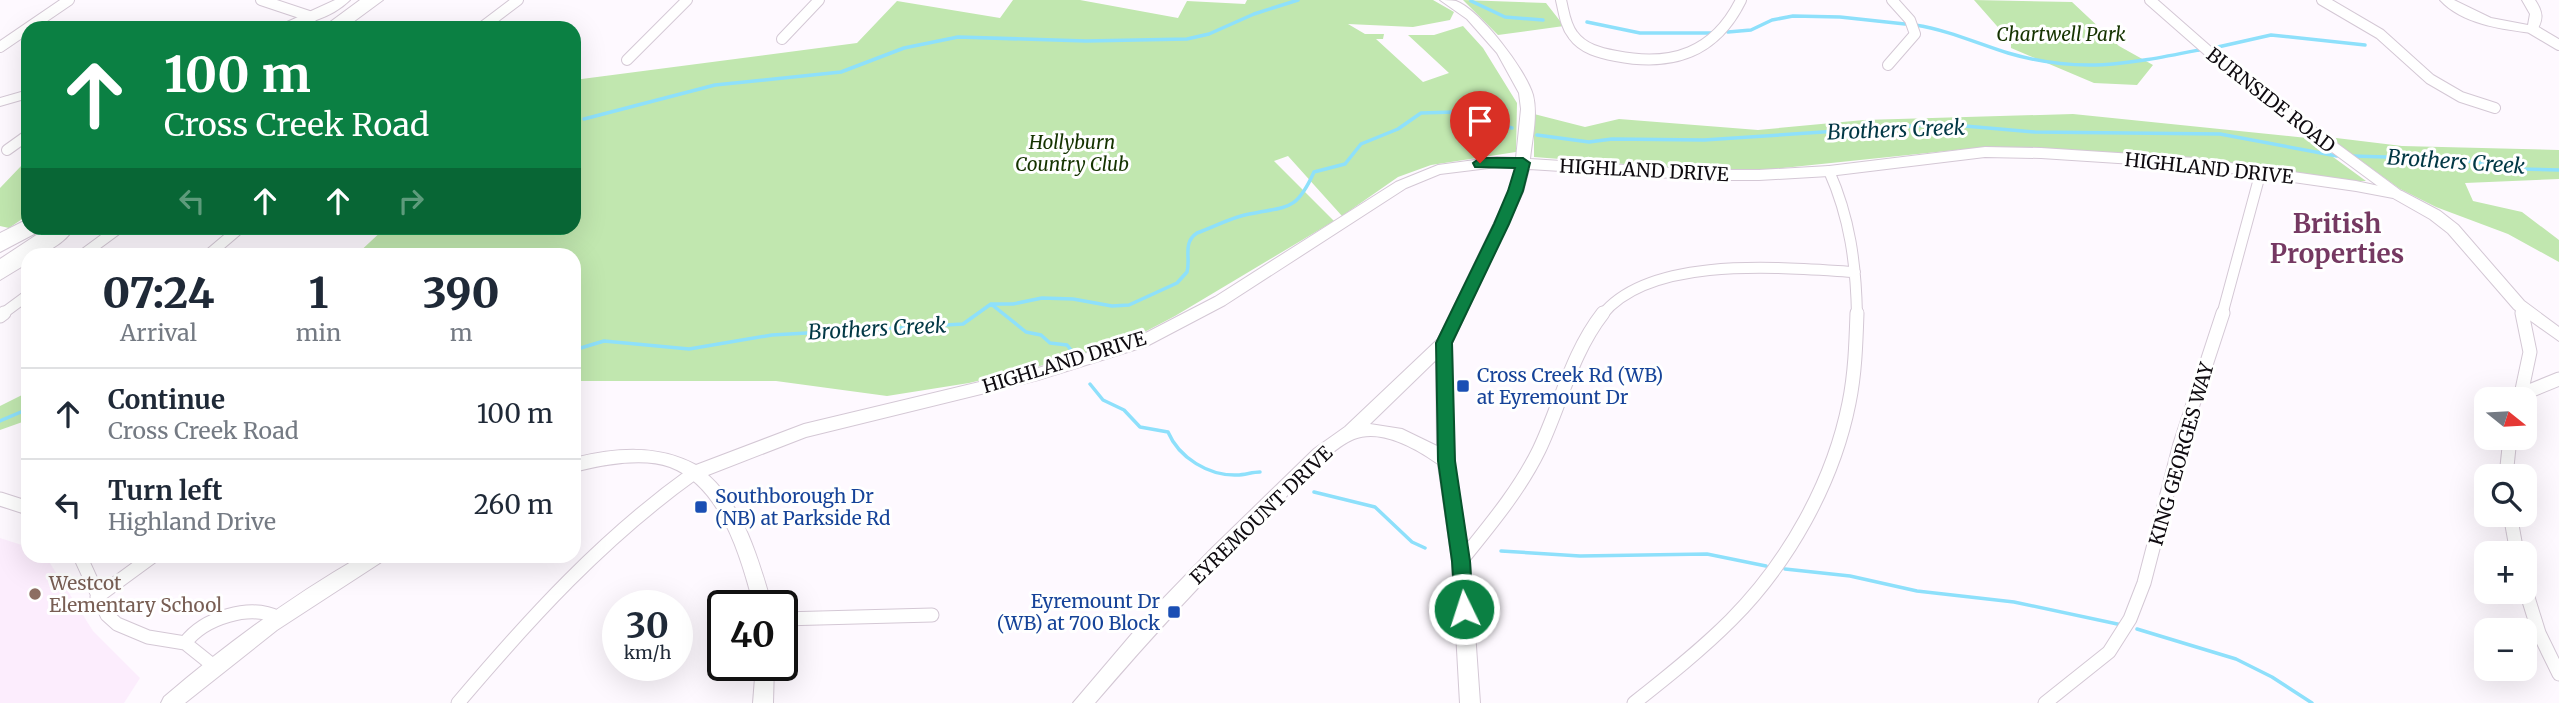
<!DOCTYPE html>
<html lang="en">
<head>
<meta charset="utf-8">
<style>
  body { margin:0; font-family:Merriweather,serif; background:#f2f2f3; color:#1f2937; height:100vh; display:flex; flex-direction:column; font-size:26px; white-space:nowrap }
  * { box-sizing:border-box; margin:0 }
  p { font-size:23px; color:#747a83 }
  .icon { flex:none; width:38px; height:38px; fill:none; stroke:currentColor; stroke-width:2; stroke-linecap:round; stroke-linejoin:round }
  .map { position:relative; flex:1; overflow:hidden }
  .details { position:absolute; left:21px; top:248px; width:560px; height:315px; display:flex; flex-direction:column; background:#fff; border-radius:21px; box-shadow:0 7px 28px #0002 }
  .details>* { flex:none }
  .top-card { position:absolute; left:21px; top:21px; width:560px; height:214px; border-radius:21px; box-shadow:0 7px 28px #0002; background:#0b8043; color:#fff; overflow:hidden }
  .needle { width:46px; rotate:108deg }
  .fabs { position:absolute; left:2474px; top:387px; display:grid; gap:14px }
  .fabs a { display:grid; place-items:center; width:63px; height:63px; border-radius:14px; background:#fff; box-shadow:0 7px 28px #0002; font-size:35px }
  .speed { position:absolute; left:602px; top:590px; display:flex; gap:14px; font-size:35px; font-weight:700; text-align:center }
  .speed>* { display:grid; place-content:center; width:91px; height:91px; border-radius:50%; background:#fff; box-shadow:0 7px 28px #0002; line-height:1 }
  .speed small { font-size:18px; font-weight:400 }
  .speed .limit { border:4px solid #111; border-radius:10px; background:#fff; color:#111 }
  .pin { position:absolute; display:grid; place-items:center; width:60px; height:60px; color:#fff; margin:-72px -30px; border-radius:50% 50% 50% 0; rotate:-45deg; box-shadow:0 0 7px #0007 }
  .pin .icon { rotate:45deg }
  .me { position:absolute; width:77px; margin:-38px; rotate:356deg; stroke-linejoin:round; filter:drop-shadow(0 0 5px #0008) }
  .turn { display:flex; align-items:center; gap:24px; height:147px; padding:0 28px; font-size:32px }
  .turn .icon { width:91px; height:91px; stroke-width:2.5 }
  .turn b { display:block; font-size:49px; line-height:60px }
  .lanes { display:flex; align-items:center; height:66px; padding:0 28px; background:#0003; justify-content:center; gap:35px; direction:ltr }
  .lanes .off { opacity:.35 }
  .eta { display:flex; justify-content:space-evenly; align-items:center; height:119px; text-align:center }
  .eta b { font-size:42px; font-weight:800; line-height:49px }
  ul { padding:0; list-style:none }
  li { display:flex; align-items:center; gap:21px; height:91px; padding:0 28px; border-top:2px solid #e0e1e3 }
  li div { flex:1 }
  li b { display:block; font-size:26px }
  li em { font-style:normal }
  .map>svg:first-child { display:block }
  .built { fill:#fcedfd }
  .green { fill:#c1e7af }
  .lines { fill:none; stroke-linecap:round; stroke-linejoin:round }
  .stream { stroke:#8ee0fb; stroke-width:3.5 }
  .minor-far1-casing { stroke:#d4c8d5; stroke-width:12 }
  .minor-casing { stroke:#d4c8d5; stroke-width:15 }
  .tertiary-casing { stroke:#d4c8d5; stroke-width:2 }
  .motorway-casing { stroke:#d4c8d5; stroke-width:2 }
  .minor-far1 { stroke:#fff; stroke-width:10 }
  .minor { stroke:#fff; stroke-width:13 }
  .tertiary { fill:#fff; fill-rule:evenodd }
  .motorway { fill:#fff; fill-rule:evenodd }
  .route { fill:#0b8043; stroke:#07532c; stroke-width:2 }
  .transit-dot { fill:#1a4fb4; stroke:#fff; stroke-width:2.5 }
  .education-dot { fill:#8d6e63; stroke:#fff; stroke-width:2.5 }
  .labels { text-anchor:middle; stroke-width:6; stroke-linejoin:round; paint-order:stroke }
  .park-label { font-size:19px; font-style:italic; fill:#153300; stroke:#fff }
  .street-label { font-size:19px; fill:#0f0b10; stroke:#fff }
  .transit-label { font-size:19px; fill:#164399; stroke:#fff; text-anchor:start }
  .education-label { font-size:19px; fill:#785e54; stroke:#fff; text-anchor:start }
  .water-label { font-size:21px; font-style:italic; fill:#023845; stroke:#fff }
  .district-label { font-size:26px; font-weight:bold; fill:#753962; stroke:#fff }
</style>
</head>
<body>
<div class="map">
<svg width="2559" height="703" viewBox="0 0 2559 703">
  <rect width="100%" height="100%" fill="#fef9ff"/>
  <!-- built -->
  <path class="built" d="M0 538 28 547V556L46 557 93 631 140 678 124 703H0Z"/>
  <!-- green -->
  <path class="green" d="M1013 0H1080L1178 18 1187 1 1245 4 1247 0H1433L1454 12 1450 20 1413 27 1348 24 1365 34H1384L1383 39H1376L1423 82 1449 73 1408 35H1434L1463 26 1483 48 1517 103 1516 152 1431 165 1398 177 1342 216 1288 156 1274 161 1334 221 1175 316 1114 348 969 383 887 396 776 381H574V256H355L385 228H574V80L857 43 897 1 1000 18Z
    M1463 0 1546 3 1564 26 1498 35Z
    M1974 0 2072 2 2119 46 2153 65 2137 85 2094 83 2011 48V42Z
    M1534 114 1585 127 1619 119 1758 130 1864 120 2073 114 2307 138 2366 181H2340L2208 160 2087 151 1966 149 1774 169 1702 170 1534 157Z
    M2328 137 2402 146 2559 150V179L2465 183 2473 201 2522 212 2559 240V262L2508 234 2436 207 2400 189Z
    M22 165 28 167V215L9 228 0 226V188Z
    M28 392V420L0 430V406Z"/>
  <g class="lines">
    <!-- stream -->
    <path class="stream" d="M1471 1 1505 17 1543 20
      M1587 22 1640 33H1714
      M1915 25C1948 30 1976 43 2008 53 2079 74 2128 64 2199 50
      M1728 32 1751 30 1772 20 1793 16 1840 17 1905 24
      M2209 49 2271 35 2365 45
      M584 119 715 85 841 72 904 48 958 37 1086 41 1187 39 1209 34 1254 14 1298 0
      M1537 135 1589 142 1612 139 1704 140 1942 124 2035 132 2220 134 2337 156
      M2352 156 2454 159 2520 169 2559 170
      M991 304 1026 332 1041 335 1050 343 1067 345 1075 355
      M574 350 604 341 689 349 772 335 963 324 991 304H1013L1042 298 1073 299 1112 306 1129 305 1177 283 1187 272C1191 258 1182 243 1197 233 1214 227 1232 217 1249 214 1288 206 1296 212 1314 172L1345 164 1361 144 1398 129 1421 113 1454 112 1512 128
      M1090 384 1103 400 1124 410 1140 427 1168 432C1179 458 1209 476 1237 475 1245 475 1252 472 1260 472
      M0 421 28 409
      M1314 492 1375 507 1412 542 1425 548
      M1501 551 1580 556 1707 554 1766 566
      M1785 569 1850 576 1917 591 2014 602 2122 625
      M2137 629 2236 659 2272 677 2312 703"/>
    <defs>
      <path id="minor-far1" d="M261 0 312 17
        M1561 0C1564 12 1565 25 1573 35 1583 49 1600 53 1616 56 1672 67 1715 53 1741 0
        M2150 0 2231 71 2397 194
        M2322 0 2380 34 2430 79 2461 97 2495 108
        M481 28 518 0
        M2532 29 2559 45
        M782 39 819 0
        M0 47 69 0
        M627 60 687 0
        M1888 65 1915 34 1910 20 1892 0
        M7 150 28 135
        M1829 171C1850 218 1856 264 1857 315
        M81 256 119 228
        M207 256 240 228
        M2519 305 2523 315
        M1 315 28 295
        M1602 315C1651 254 1785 268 1855 272
        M2222 315 2261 171"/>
      <path id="minor" d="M0 316 4 313
        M2522 394 2559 379
        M2520 399 2530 352 2522 313
        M2506 476 2510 438
        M0 499 28 508
        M2510 514 2517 553
        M80 556 107 615 117 624 148 637 185 643 215 667
        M1461 561C1489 526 1519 491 1539 450 1561 404 1571 354 1603 313
        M2525 588 2539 633 2559 674
        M97 597 153 556
        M782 619 932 615
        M185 643C204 618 250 603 279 618
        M458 703C530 618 603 538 694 473
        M1634 703C1667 677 1701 650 1731 620 1788 563 1833 483 1849 403 1855 374 1856 343 1857 313
        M2045 703 2109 652 2130 619 2144 583 2180 444 2223 313"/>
      <path id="tertiary" d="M335 0H350C332 18 299 28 274 28Z
        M1440 0C1445 0 1451 0 1456 1 1480 10 1526 70 1533 95 1538 115 1532 139 1530 159L1704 170H1759L1829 166 1985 147 2041 148 2195 158 2356 181 2402 191 2440 211 2458 225 2524 301 2559 327V341L2514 309 2448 233 2430 219 2393 198 2356 191 2195 168 2041 158 1985 157 1829 176 1759 180H1704L1529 169 1523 192 1452 343 1454 461 1470 561 1480 703H1460L1452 561 1438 464C1417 449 1381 428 1354 439 1332 448 1299 484 1281 502 1216 567 1155 633 1095 703H1073L1153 609 1212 548 1314 449 1345 427 1438 339 1509 192 1515 168 1497 167 1440 174 1406 188 1225 305 1147 346 1038 380 806 437 708 475C744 507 759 561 772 606H754C741 558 722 487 670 467 643 457 601 465 574 472V458C615 448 658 444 696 465L804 424 1038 368 1136 338 1215 297 1396 182 1438 165 1497 157 1516 158 1521 109 1519 93 1497 53 1467 19ZM1436 360 1437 446 1402 429 1370 424Z
        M2440 0H2454L2491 18 2528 25 2530 14 2522 0H2535C2543 12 2544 19 2536 32L2532 33C2501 29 2462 24 2440 0Z
        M28 90V98L0 106V98Z
        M361 556H386L383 561 277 630 185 703H161L164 697C226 644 290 597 361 556Z
        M756 665H774L773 703H753Z"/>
      <path id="motorway" d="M360 0H383L345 28H322Z
        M28 219V228H39L36 233 0 252V233Z
        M47 228H74C66 242 44 256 28 256V263L0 280V259Z"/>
    </defs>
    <!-- minor-far1 casing -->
    <use href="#minor-far1" class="minor-far1-casing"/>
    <!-- minor casing -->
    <use href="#minor" class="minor-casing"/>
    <!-- tertiary casing -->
    <use href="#tertiary" class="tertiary-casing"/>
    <!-- motorway casing -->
    <use href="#motorway" class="motorway-casing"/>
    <!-- minor-far1 -->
    <use href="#minor-far1" class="minor-far1"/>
    <!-- minor -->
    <use href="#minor" class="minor"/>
    <!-- tertiary -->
    <use href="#tertiary" class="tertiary"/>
    <!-- motorway -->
    <use href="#motorway" class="motorway"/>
  </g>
  <!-- route -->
  <path class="route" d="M1480 158H1523L1530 163 1523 191 1509 224 1452 343 1455 461 1470 561 1473 609 1471 614 1464 617 1458 614 1455 609 1452 561 1438 461 1436 343 1494 224 1508 191 1515 168 1475 167 1473 163Z"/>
  <!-- markers -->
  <g class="transit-dot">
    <rect x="1456" y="379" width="14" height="14" rx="3.5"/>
    <rect x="694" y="500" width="14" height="14" rx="3.5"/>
    <rect x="1167" y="605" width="14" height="14" rx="3.5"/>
  </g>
  <circle class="education-dot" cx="35" cy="594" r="7"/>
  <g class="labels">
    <!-- park labels -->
    <g class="park-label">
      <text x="2061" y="41">Chartwell Park</text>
      <text x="1072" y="149">Hollyburn<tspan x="1072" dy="22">Country Club</tspan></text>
    </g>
    <!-- street labels -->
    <g class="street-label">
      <text transform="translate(2271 100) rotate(38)" y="7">BURNSIDE ROAD</text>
      <text transform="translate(2209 168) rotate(6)" y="7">HIGHLAND DRIVE</text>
      <text transform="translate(1644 170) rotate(3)" y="7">HIGHLAND DRIVE</text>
      <text transform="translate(1064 362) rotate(-17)" y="7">HIGHLAND DRIVE</text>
      <text transform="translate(2181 454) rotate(-74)" y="7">KING GEORGES WAY</text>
      <text transform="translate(1261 515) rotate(-44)" y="7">EYREMOUNT DRIVE</text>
    </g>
    <!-- transit labels -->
    <g class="transit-label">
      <text x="1477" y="382">Cross Creek Rd (WB)<tspan x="1477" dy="22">at Eyremount Dr</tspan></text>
      <text x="715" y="503">Southborough Dr<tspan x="715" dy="22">(NB) at Parkside Rd</tspan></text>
      <text x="1160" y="608" text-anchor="end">Eyremount Dr<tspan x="1160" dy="22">(WB) at 700 Block</tspan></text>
    </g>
    <!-- education labels -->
    <g class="education-label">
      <text x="49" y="590">Westcot<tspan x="49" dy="22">Elementary School</tspan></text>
    </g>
    <!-- water labels -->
    <g class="water-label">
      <text transform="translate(1896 130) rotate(-2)" y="7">Brothers Creek</text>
      <text transform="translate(2456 162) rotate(4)" y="7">Brothers Creek</text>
      <text transform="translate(877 329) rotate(-3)" y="7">Brothers Creek</text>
    </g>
    <!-- district labels -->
    <g class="district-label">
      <text x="2337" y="233">British<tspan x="2337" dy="30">Properties</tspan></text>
    </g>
  </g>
</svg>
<div class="fabs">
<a><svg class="needle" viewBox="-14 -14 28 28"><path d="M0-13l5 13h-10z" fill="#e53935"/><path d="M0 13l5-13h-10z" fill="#747a83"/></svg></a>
<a><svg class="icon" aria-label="search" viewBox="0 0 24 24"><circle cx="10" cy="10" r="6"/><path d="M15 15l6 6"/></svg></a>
<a>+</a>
<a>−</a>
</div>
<div class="speed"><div>30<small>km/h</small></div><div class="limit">40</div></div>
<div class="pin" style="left:1480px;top:163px;background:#d93025"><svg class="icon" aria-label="arrive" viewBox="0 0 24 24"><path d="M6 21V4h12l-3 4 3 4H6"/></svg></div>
<svg class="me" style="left:1464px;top:609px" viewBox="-20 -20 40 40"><circle r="17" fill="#0b8043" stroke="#fff" stroke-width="3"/><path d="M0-11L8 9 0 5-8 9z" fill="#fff"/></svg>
<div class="top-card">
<div class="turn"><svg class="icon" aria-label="ahead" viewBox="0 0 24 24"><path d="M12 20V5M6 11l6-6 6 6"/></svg><div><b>100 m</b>Cross Creek Road</div></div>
<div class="lanes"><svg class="icon off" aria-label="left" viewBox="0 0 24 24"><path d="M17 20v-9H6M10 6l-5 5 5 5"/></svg><svg class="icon" aria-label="ahead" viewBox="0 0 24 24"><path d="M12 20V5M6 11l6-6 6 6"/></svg><svg class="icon" aria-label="ahead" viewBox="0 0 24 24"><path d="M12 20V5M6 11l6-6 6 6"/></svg><svg class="icon off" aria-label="right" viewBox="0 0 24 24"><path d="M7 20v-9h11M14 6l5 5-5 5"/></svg></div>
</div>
<section class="details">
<div class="eta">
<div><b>07:24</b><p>Arrival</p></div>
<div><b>1</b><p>min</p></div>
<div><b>390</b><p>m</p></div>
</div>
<ul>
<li><svg class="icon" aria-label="ahead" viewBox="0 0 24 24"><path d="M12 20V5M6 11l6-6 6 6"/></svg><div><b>Continue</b><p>Cross Creek Road</p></div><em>100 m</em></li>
<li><svg class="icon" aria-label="left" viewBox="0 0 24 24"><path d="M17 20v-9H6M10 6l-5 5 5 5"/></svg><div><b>Turn left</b><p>Highland Drive</p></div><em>260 m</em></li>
</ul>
</section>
</div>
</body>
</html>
